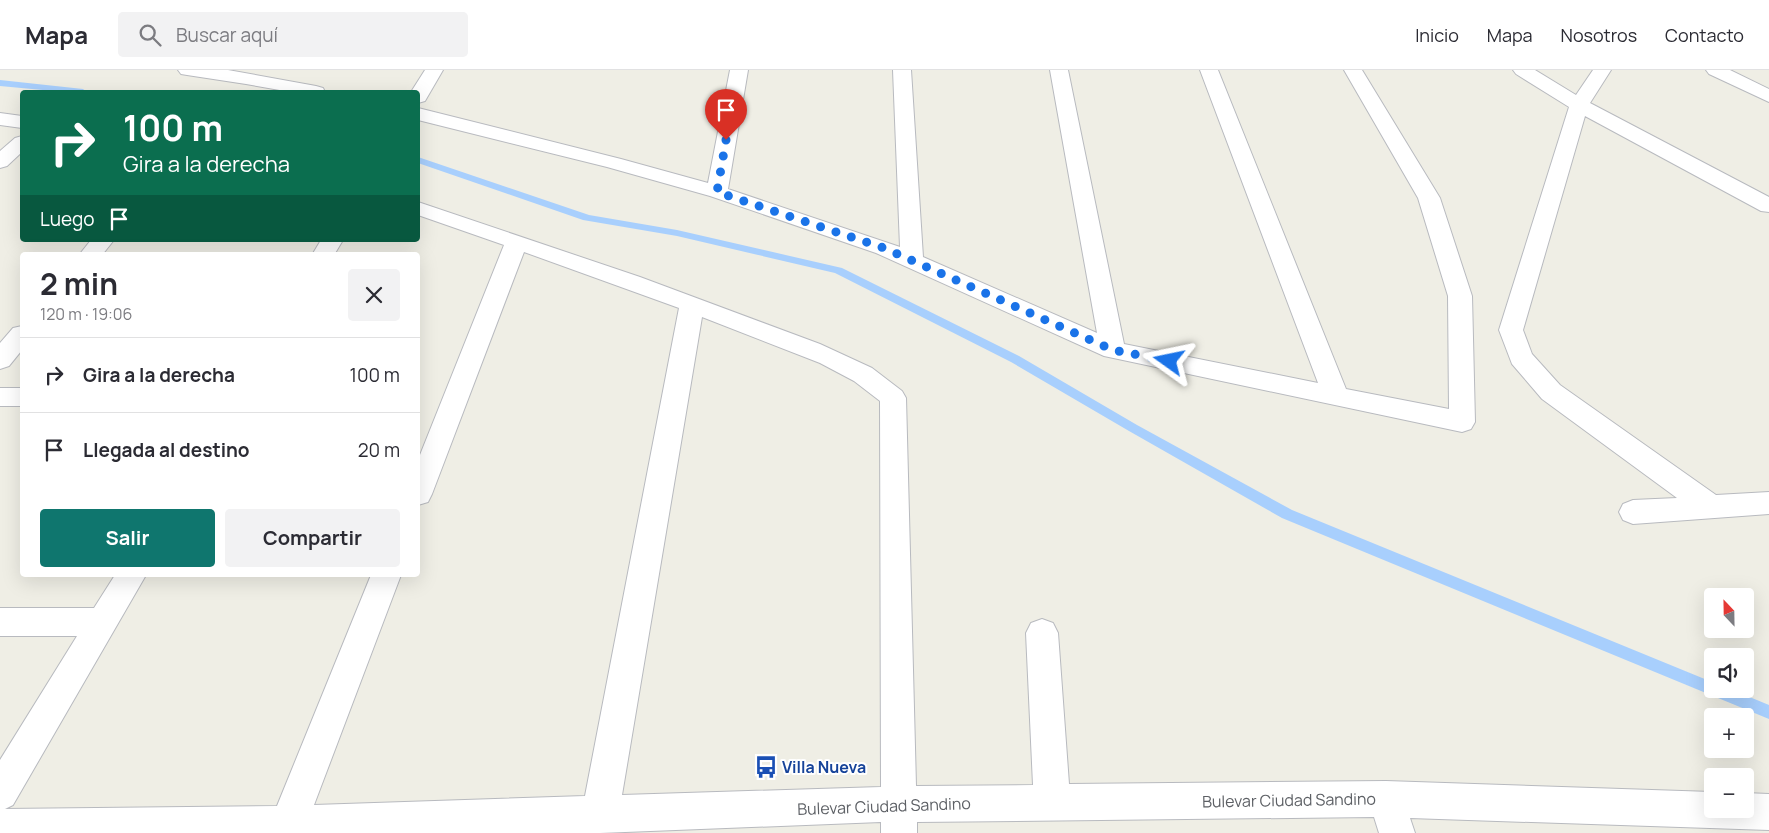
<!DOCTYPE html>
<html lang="es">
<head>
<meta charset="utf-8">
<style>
  body { margin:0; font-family:Manrope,sans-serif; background:#f2f2f3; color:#2b2b33; height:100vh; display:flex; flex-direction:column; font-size:19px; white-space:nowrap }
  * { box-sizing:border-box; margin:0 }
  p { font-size:16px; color:#7c7c81 }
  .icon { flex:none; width:28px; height:28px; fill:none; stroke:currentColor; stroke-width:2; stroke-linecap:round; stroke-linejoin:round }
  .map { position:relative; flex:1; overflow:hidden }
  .side { position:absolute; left:20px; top:182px; width:400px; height:325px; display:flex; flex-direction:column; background:#fff; border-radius:5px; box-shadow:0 5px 20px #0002 }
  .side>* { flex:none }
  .banner { position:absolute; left:20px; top:20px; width:400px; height:152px; border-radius:5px; box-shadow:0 5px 20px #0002; background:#0b6e4f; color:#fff; overflow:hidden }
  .needle { width:32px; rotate:338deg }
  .tools { position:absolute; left:1704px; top:518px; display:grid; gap:10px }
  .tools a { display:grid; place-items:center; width:50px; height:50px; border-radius:5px; background:#fff; box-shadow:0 5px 20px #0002; font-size:25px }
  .pin { position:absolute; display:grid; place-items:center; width:42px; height:42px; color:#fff; margin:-51px -21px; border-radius:50% 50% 50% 0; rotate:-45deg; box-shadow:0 0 5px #0007 }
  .pin .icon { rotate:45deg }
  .me { position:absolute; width:55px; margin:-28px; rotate:282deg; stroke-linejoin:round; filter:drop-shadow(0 0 4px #0008) }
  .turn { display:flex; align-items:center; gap:18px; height:105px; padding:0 20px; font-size:22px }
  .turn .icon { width:65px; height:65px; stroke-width:2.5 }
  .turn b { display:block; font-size:35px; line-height:42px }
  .then { display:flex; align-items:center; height:48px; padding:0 20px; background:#0003; gap:10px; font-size:19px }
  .round { display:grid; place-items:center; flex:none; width:52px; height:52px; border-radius:5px; background:#f2f2f3 }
  .summary { display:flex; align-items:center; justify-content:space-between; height:85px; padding:0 20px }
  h1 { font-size:30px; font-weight:700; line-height:38px }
  .cta { display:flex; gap:10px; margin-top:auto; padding:10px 20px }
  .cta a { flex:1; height:58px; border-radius:5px; background:#0f766e; color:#fff; font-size:20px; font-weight:700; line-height:58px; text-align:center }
  .cta a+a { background:#f2f2f3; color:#2b2b33 }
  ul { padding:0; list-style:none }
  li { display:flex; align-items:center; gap:15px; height:75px; padding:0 20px; border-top:1px solid #e1e1e2 }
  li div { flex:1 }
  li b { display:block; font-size:19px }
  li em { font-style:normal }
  header { display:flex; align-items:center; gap:30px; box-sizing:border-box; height:70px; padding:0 25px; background:#fff; border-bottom:1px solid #e1e1e2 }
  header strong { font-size:24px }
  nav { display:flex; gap:28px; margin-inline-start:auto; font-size:18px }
  .search { width:350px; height:45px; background:#f2f2f3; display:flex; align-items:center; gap:12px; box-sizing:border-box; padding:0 18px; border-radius:5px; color:#7c7c81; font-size:19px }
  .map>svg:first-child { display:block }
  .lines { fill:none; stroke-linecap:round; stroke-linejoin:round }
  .stream { fill:#a8cffd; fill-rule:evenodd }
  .minor-casing { stroke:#b8babf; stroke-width:2 }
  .minor { fill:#fff; fill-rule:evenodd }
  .route { stroke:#1a73e8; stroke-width:9; stroke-dasharray:0 16.2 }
  .labels { text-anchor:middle; stroke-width:4; stroke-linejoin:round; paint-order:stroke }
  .near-transit-label { font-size:16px; font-weight:bold; fill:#164399; stroke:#fff; text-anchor:start }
  .near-street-label { font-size:16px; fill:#5d6065; stroke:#fff }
</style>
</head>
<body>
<header>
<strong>Mapa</strong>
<div class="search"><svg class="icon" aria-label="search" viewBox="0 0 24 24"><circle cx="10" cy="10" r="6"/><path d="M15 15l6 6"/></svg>Buscar aquí</div>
<nav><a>Inicio</a><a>Mapa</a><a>Nosotros</a><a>Contacto</a></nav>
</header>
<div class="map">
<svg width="1769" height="763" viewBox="0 0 1769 763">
  <rect width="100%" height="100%" fill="#efeee5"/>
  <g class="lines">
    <!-- stream -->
    <path class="stream" d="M0 10 83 19 87 22H64L0 16Z
      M418 87 589 145 677 160 842 198 1019 286 1137 355 1292 440 1712 612V619H1730L1769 635V649L1282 448 1129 361 1011 292 835 203 677 166 583 150 418 93Z"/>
    <defs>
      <path id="minor" d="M178 0H228L316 16 323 18 325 22H291L246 14 187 5 181 4Z
        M425 0H443L425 31 418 33V22H411Z
        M730 0H748L728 119 900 177 893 0H911L923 187 1097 263 1050 0H1068L1124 274 1318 313 1200 0H1218L1346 319 1449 339 1448 226 1418 128 1344 0H1362L1440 128 1472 226 1475 352 1471 359 1462 362 1104 286 876 183 710 126 607 97 418 50V38L621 89 708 113Z
        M1513 0H1535L1576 25 1593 0H1611L1590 33 1769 127V142L1761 141 1585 46 1523 260 1532 284 1560 315 1716 425 1769 422V444L1633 454 1623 450 1619 442 1623 434 1633 430 1677 428 1542 329 1512 294 1499 260 1569 37 1516 4Z
        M1706 0H1730L1769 19V32L1709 4Z
        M0 43 22 46V58L0 55Z
        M22 66V82L7 96 0 98V81L15 68Z
        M418 132 640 207 820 274 872 298 902 321 906 328 916 716 1033 715 1026 563 1031 553 1042 549 1053 553 1058 563 1069 714 1386 711 1712 722V739H1745V723L1769 724V760L1410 748 1415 763H1379L1374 747 917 752V763H881V752L600 763H0V690L77 566H0V538H94L115 505H146L13 735 5 739 277 736 371 505H401L314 735 585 726 679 238 524 182 432 424 428 432 418 435V390L504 175 418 145ZM702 247 820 293 854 311 880 331 881 717 622 725Z
        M91 170H114L102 185H79Z
        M321 170H343L334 185H312Z
        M22 256V280L9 296 0 299V273L13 258Z
        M0 318H22V336H0Z"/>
    </defs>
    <!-- minor casing -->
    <use href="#minor" class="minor-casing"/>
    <!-- minor -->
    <use href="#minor" class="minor"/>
  </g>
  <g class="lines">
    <!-- route -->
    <path class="route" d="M726 70 717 122 884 178 1113 280 1169 291"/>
  </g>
  <!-- icons -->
  <defs>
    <symbol id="bus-bare" viewBox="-9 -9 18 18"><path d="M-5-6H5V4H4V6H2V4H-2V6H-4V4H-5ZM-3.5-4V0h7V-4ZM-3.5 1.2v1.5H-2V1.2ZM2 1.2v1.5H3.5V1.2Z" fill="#1a4fb4" stroke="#fff" stroke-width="2.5" paint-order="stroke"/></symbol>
  </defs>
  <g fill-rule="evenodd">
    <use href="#bus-bare" x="750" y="681" width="32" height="32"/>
  </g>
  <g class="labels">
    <!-- near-transit labels -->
    <g class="near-transit-label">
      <text x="782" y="703">Villa Nueva</text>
    </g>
    <!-- near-street labels -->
    <g class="near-street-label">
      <text transform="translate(1289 730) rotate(-1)" y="6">Bulevar Ciudad Sandino</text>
      <text transform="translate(884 736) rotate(-2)" y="6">Bulevar Ciudad Sandino</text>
    </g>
  </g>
</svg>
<div class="tools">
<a><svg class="needle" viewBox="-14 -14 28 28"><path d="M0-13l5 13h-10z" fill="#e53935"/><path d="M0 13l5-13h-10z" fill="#7c7c81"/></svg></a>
<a><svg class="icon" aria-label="sound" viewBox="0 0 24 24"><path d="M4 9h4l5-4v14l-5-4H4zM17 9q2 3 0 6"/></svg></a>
<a>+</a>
<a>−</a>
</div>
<div class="pin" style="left:726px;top:70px;background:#d93025"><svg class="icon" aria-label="arrive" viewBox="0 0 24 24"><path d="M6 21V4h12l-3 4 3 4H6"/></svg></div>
<svg class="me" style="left:1169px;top:291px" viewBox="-20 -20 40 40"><path d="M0-17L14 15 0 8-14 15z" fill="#1a73e8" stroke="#fff" stroke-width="4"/></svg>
<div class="banner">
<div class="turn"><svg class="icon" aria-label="right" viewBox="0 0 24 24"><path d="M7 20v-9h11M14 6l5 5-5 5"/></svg><div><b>100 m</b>Gira a la derecha</div></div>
<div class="then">Luego<svg class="icon" aria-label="arrive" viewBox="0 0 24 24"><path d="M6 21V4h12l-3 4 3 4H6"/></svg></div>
</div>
<section class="side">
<div class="summary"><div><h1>2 min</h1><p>120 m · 19:06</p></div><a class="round"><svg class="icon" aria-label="close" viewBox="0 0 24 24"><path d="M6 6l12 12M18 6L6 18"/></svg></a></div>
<ul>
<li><svg class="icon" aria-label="right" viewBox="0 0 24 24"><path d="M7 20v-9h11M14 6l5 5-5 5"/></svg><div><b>Gira a la derecha</b></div><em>100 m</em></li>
<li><svg class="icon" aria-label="arrive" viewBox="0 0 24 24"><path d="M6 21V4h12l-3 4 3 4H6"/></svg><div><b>Llegada al destino</b></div><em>20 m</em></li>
</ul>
<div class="cta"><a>Salir</a><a>Compartir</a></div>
</section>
</div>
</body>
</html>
